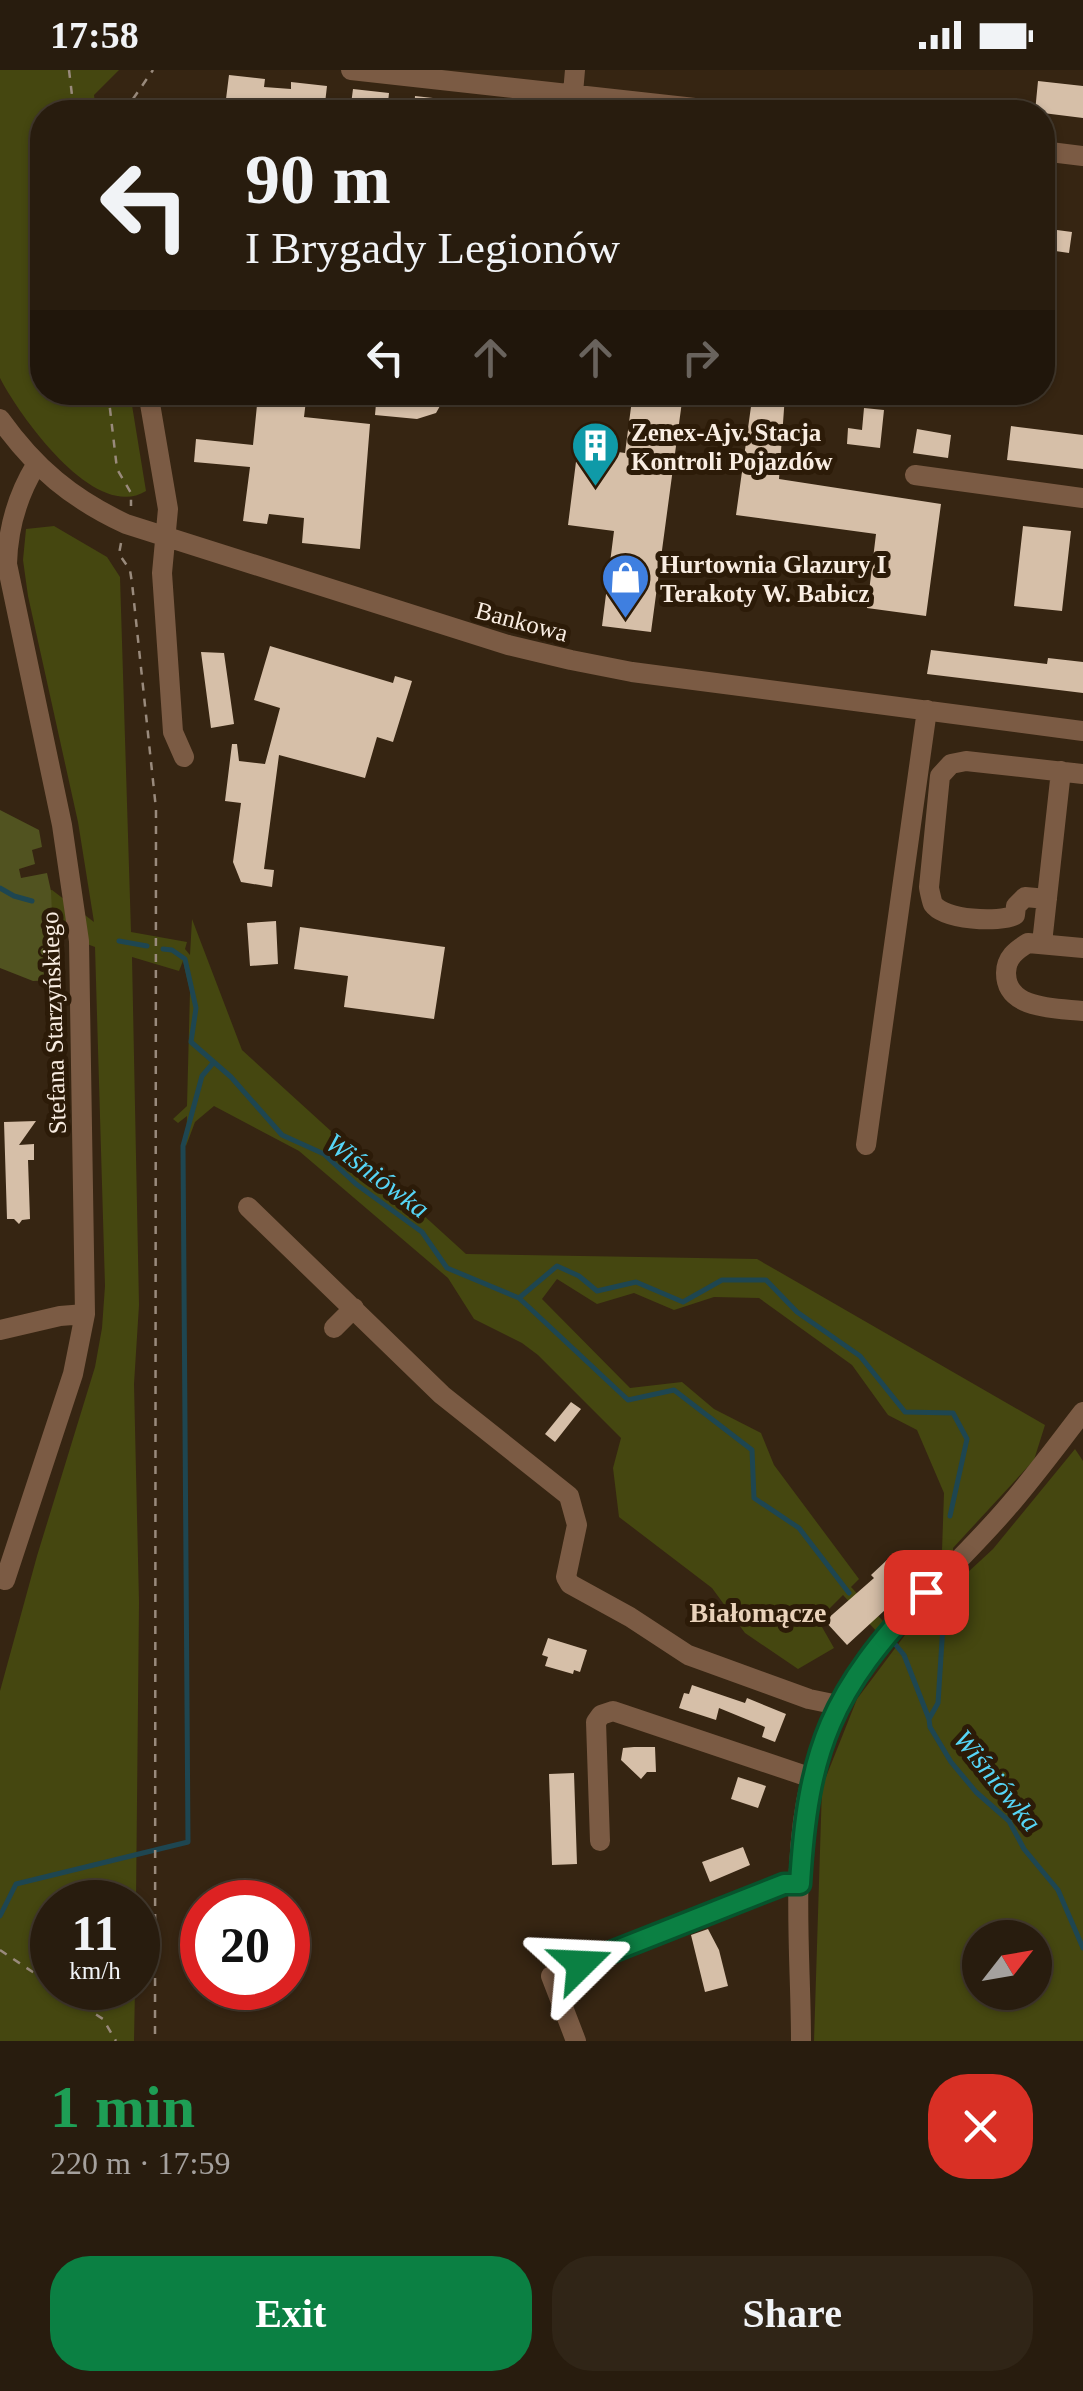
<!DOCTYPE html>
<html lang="en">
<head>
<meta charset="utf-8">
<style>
  body { margin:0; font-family:"Times New Roman",serif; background:#302517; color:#f1f3f6; height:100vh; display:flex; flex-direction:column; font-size:38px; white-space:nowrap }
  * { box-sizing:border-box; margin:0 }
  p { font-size:32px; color:#a5a19e }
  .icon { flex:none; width:55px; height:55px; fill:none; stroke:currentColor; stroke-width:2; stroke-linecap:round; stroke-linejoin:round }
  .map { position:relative; height:1971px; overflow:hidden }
  .details { display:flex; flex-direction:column; background:#281c0e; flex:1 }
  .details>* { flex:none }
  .hud { position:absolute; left:30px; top:30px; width:1025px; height:305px; border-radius:40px; box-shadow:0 2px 8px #0004,0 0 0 2px #443a2e; background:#281c0e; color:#f1f3f6; overflow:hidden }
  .needle { width:65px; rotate:59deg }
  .tools { position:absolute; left:962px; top:1850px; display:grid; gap:20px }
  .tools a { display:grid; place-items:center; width:90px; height:90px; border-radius:50%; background:#281c0e; box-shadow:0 2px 8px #0004,0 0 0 2px #443a2e; font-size:50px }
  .speed { position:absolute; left:30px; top:1810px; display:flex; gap:20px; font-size:50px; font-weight:700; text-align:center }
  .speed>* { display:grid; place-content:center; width:130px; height:130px; border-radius:50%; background:#281c0e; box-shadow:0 2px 8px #0004,0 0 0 2px #443a2e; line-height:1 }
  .speed small { font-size:25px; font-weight:400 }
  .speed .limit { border:15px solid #d22; background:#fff; color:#111 }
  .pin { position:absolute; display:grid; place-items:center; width:85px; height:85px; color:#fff; margin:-42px; border-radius:20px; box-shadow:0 5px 15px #0006 }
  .me { position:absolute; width:110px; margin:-55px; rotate:69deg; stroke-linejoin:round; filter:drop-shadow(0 0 8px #0008) }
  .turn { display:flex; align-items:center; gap:35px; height:210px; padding:0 50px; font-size:45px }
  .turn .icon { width:130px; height:130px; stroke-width:2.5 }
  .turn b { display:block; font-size:70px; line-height:85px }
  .lanes { display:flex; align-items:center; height:95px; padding:0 50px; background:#0003; justify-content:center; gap:50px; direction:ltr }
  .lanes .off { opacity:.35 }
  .round { display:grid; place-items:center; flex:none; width:105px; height:105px; border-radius:40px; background:#302517 }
  .headline { display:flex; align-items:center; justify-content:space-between; height:170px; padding:0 50px }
  h1 { font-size:60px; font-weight:600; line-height:75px; color:#1e9e55 }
  .action { display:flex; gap:20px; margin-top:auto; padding:20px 50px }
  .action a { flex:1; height:115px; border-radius:40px; background:#0b8043; color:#fff; font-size:40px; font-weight:600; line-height:115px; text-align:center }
  .action a+a { background:#302517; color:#f1f3f6 }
  .status { display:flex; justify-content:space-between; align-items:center; height:70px; padding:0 50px; background:#281c0e; direction:ltr }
  .status svg { height:28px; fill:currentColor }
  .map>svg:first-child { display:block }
  .green { fill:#454710; fill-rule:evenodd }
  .forest { fill:#515320 }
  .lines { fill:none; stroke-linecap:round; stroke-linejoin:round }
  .stream { stroke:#1e4651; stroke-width:5 }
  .building { fill:#d6bfa8 }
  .path { stroke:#998a7c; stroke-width:2.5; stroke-dasharray:8 8; stroke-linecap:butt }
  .minor { stroke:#7b5b44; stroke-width:20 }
  .route-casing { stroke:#07532c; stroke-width:25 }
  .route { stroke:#0b8043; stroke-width:18 }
  .labels { text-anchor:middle; stroke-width:10; stroke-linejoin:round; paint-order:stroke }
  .poi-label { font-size:25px; font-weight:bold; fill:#f9ede2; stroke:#2c1b08; text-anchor:start }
  .street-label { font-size:25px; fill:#f9ede2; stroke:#2c1b08 }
  .water-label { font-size:28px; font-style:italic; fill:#56d5f7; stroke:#2c1b08 }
  .neighbourhood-label { font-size:28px; font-weight:bold; fill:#e9d2ba; stroke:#2c1b08 }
</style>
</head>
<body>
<div class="status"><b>17:58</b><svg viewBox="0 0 49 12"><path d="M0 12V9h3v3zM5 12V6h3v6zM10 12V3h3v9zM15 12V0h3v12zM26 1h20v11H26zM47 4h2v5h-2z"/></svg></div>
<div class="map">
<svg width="1083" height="1971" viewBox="0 0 1083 1971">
  <rect width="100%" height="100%" fill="#362512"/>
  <!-- green -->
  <path class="green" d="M0 0H119L94 25 96 42H42V322L130 323 146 421C95 453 19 345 0 308Z
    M54 456 107 487 120 507 131 862 187 872 185 879 190 885 192 849 242 980 466 1184 757 1189 1045 1355 1034 1390 953 1478V1516L993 1479 1075 1379 1083 1391V1971H814L822 1717 857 1629 911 1557 944 1525 945 1486 930 1500 942 1481 944 1423 917 1360 888 1345 852 1295 759 1228 714 1227 674 1240 634 1223 597 1234 557 1209 542 1229 630 1318 682 1312 714 1339 761 1363 774 1395 859 1509 851 1517 898 1567 890 1576 843 1525 818 1550 834 1578 798 1599 745 1563 712 1518 619 1447 613 1398 621 1368 538 1285 522 1273 474 1249 448 1208 299 1081 214 1036 195 1052 186 1076 187 1046 178 1053 173 1049 187 1036 190 921 183 891 179 901 132 887 139 1235 134 1314 139 1532 136 1832H52V1918H135L134 1971H0V1621L37 1486 95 1297 102 1258 105 1216 95 877 79 871 67 856 0 810 33 823 52 820 94 852 78 752 28 526 23 490 26 459ZM980 1868H1035V1922H980Z"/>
  <!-- forest -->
  <path class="forest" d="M0 740 39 760 42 777 32 780 35 794 19 799 21 808 47 803 51 821 54 889 40 890 39 900H54L55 910 33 911 0 898Z"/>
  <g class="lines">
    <!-- stream -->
    <path class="stream" d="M0 818 14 826 32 831
      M119 871 147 876
      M163 879 172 880 185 889 196 938 191 972 231 1007 282 1065 324 1084 356 1114 422 1162 447 1198 519 1228 557 1196 579 1206 597 1221 636 1212 683 1232 722 1210H766L797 1242 860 1286 905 1342 953 1343 967 1369 950 1446
      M519 1228 628 1330 674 1320 752 1380 754 1428 799 1458 849 1523
      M943 1555 938 1633 929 1649 930 1657 951 1692 976 1722 1009 1751 1024 1779 1058 1820 1083 1878
      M895 1574 904 1585 929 1649
      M0 1846 16 1814 188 1772 183 1076 202 1006 214 992"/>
  </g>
  <!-- building -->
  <path class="building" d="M229 5 265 9 264 17 291 19V12L327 16 324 42H290L266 39 267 34 226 29Z
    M1038 11 1083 16V48L1035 42Z
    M353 19 389 23 387 42H350Z
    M415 26 451 30 450 42H414Z
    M1042 158 1072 162 1069 183 1042 179Z
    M230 322H307L304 347 370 354 360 479 302 473 304 448 269 444 267 454 243 451 250 397 194 392 196 369 253 375 257 335 229 333Z
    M377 322H448L436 343 417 349 375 345Z
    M633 322 683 324 651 562 602 556 614 461 568 455 578 376 625 383Z
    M753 322 785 325 779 409 941 434 926 546 867 538 876 464 736 445Z
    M864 338 884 340 880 378 847 374 848 358 862 360Z
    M1011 356 1083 365V399L1007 390Z
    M917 359 951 365 948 388 913 383Z
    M1023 456 1071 461 1062 541 1014 536Z
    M270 576 393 613 395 606 412 611 393 672 377 667 365 708 279 685 264 799 274 800 272 817 241 812 233 792 241 733 225 731 232 674H237L239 691 265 694 280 638 254 630Z
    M931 580 1047 594 1048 588 1083 592V623L927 604Z
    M201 582 224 583 234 654 211 658Z
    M276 851 278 894 250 896 247 853Z
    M300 857 445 877 434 949 344 937 348 906 294 899Z
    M36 1051 19 1075 34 1074V1090H28L30 1149 22 1150 19 1154 14 1149H7L4 1052Z
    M571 1332 581 1339 555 1372 545 1364Z
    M905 1486 923 1505 847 1575 825 1551 874 1508 871 1505 887 1490 894 1497Z
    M548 1568 587 1580 580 1602 574 1600 573 1604 545 1596 548 1587 542 1585Z
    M692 1615 745 1633 747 1628 786 1644 775 1672 762 1667 765 1657 719 1638 716 1650 679 1638 684 1623 689 1624Z
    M634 1677H655L656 1702H647L641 1709 621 1690 623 1678Z
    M574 1703 577 1794 552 1795 549 1704Z
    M738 1707 766 1716 758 1738 731 1729Z
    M743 1777 750 1795 710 1812 702 1792Z
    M708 1859 719 1880 728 1916 705 1922 691 1865Z"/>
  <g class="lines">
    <!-- path -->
    <path class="path" d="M69 0 74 42
      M124 42 153 0
      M108 322 117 399 131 423V436
      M121 473 119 484 130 500 132 513 156 739 155 1971
      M0 1880 52 1915
      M56 1918 103 1949 116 1971"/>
    <!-- minor -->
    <path class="minor" d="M351 0 731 42
      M573 23 575 0
      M1042 81 1083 86
      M148 322 168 439 162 503 173 662 184 687
      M0 349C35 398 72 429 126 454L508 575 571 590 632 602 1083 661
      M915 405 1083 428
      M1047 829 1025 827 1016 836 1015 845C999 853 944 850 933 834 932 832 929 819 929 817L940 706 951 694 966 691 1083 704
      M1042 873 1061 701
      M1083 878 1028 873C1016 880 1006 888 1006 903 1006 940 1056 938 1083 941
      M866 1075 927 640
      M248 1137 442 1325 569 1426 577 1455 566 1507 570 1514 630 1547 688 1585 809 1629 838 1635
      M334 1258 354 1238
      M0 1260 60 1246 85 1244
      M5 1510 73 1304 85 1244 79 871 62 755 7 494C8 457 17 426 36 395
      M600 1771 596 1652 601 1645 613 1641 812 1708
      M576 1971 551 1906 784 1814 800 1815
      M801 1971C801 1882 789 1784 814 1698 847 1582 933 1524 1007 1438 1034 1407 1058 1374 1083 1342"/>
  </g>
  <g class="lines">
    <defs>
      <path id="route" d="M581 1894 784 1814H800C808 1678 831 1621 926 1522"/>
    </defs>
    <!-- route casing -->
    <use href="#route" class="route-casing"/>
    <!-- route -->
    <use href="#route" class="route"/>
  </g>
  <!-- icons -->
  <defs>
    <symbol id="building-pin" viewBox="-11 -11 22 30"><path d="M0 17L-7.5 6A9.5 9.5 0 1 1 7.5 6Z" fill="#0f9aa8" stroke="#2c1b08"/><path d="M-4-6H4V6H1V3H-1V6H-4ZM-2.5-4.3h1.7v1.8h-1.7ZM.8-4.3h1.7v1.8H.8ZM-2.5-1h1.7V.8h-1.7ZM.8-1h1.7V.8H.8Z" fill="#fff"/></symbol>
    <symbol id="shop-pin" viewBox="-11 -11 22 30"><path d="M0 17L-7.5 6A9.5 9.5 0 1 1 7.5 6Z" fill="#3f7fe0" stroke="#2c1b08"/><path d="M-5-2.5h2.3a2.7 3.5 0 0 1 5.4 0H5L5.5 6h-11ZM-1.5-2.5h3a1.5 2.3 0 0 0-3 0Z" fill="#fff"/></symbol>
  </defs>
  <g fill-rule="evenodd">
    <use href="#building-pin" x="568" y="348" width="55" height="75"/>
    <use href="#shop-pin" x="598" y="480" width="55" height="75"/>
  </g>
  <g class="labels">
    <!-- poi labels -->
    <g class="poi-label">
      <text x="631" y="371">Zenex-Ajv. Stacja<tspan x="631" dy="29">Kontroli Pojazdów</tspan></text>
      <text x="660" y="503">Hurtownia Glazury I<tspan x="660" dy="29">Terakoty W. Babicz</tspan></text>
    </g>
    <!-- street labels -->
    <g class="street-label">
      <text transform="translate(522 551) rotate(15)" y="9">Bankowa</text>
      <text transform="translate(53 953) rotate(-92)" y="9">Stefana Starzyńskiego</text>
    </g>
    <!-- water labels -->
    <g class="water-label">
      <text transform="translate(378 1105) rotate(37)" y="10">Wiśniówka</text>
      <text transform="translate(998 1710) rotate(51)" y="10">Wiśniówka</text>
    </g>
    <!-- neighbourhood labels -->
    <g class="neighbourhood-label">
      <text x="758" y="1552">Białomącze</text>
    </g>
  </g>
</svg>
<div class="tools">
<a><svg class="needle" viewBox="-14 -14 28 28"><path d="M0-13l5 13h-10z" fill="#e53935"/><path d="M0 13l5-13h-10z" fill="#a5a19e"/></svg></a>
</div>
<div class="speed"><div>11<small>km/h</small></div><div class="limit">20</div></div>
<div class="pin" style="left:926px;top:1522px;background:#d93025"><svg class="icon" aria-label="arrive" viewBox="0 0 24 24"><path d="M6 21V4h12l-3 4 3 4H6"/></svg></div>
<svg class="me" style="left:581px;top:1894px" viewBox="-20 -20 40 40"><path d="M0-17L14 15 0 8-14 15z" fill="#0b8043" stroke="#fff" stroke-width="4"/></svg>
<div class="hud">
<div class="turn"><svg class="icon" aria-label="left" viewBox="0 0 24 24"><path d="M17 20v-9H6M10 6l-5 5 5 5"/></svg><div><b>90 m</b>I Brygady Legionów</div></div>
<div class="lanes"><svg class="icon" aria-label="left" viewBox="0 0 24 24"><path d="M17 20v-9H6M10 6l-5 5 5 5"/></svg><svg class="icon off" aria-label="ahead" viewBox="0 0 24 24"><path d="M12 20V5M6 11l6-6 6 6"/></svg><svg class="icon off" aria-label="ahead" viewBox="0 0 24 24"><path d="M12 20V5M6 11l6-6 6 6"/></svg><svg class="icon off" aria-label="right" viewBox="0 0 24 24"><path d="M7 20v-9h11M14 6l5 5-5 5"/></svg></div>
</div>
</div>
<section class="details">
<div class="headline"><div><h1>1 min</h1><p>220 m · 17:59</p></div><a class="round" style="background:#d93025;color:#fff"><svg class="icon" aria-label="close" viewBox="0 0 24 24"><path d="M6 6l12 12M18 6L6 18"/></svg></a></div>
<div class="action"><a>Exit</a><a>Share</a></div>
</section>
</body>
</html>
